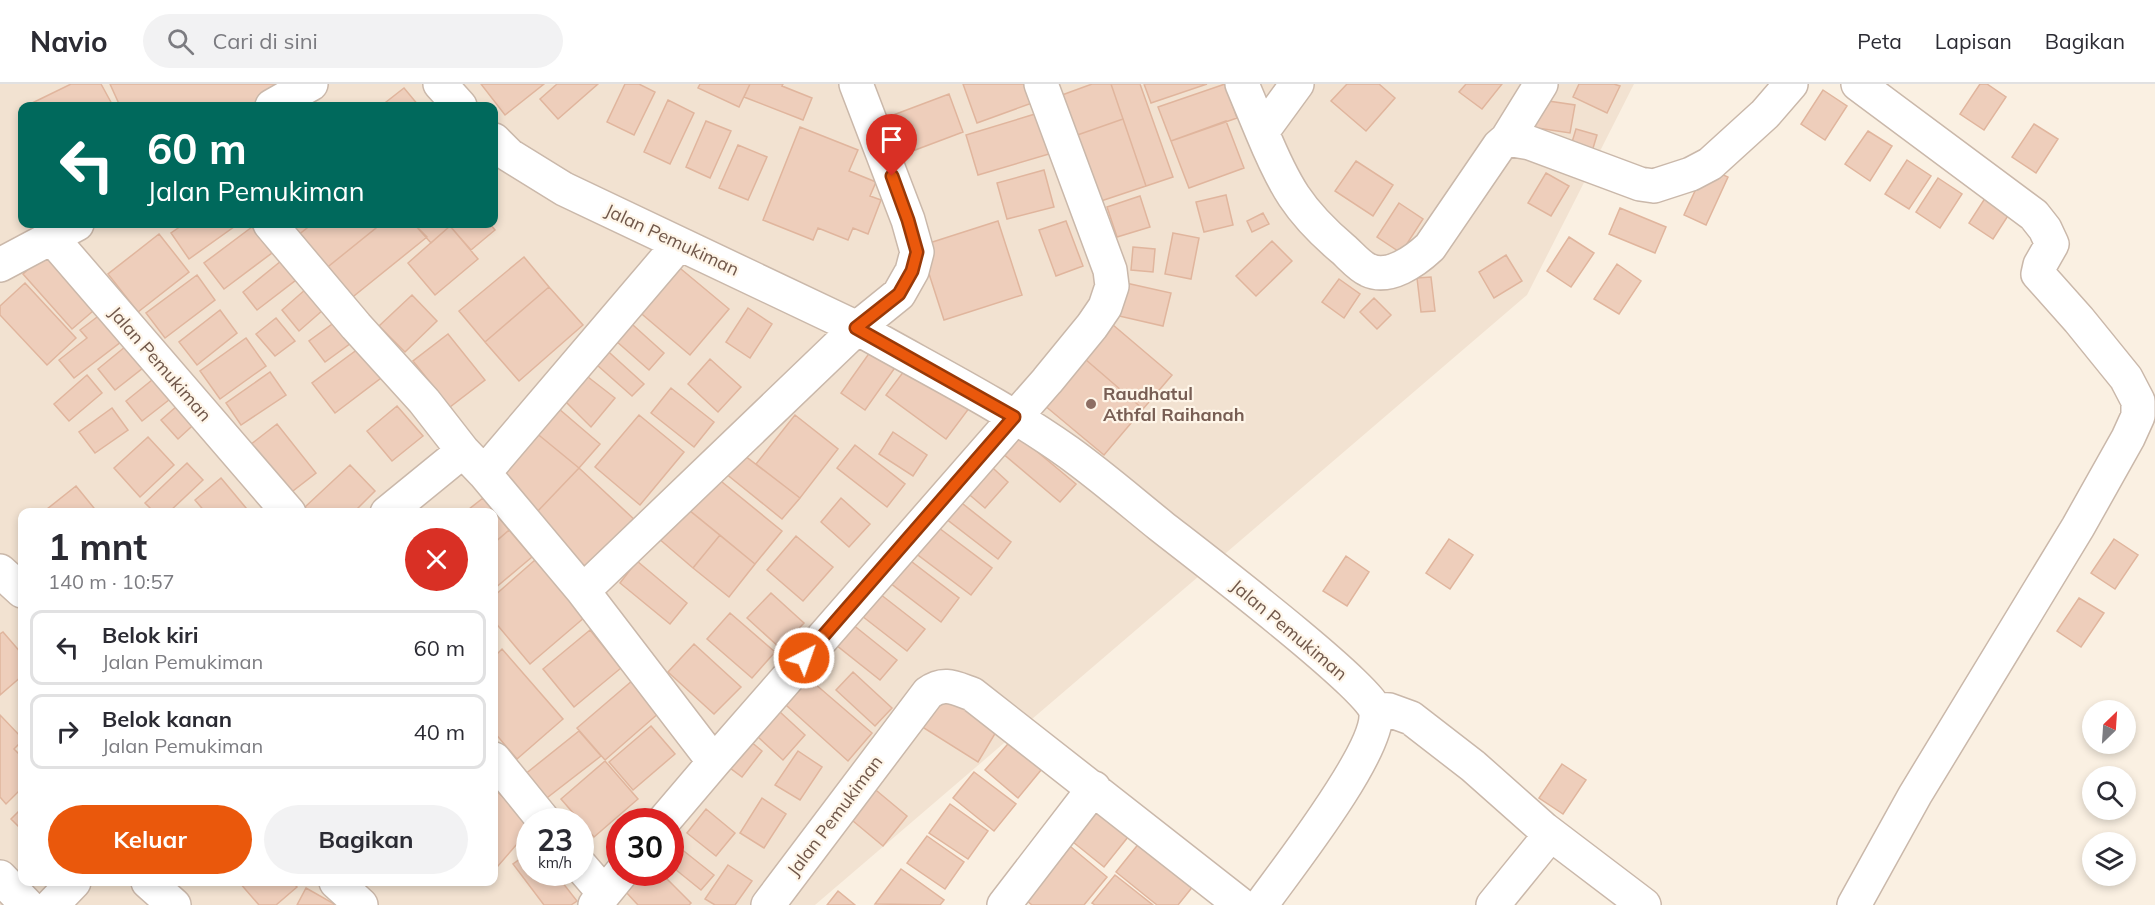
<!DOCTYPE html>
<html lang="id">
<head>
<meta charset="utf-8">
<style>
  body { margin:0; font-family:Mulish,sans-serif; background:#f2f2f3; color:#2b2b33; height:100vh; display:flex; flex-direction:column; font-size:22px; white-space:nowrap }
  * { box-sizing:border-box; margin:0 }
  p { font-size:20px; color:#7c7c81 }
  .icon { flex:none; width:33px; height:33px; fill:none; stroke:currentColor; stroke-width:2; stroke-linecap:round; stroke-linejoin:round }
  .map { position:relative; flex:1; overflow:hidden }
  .drawer { position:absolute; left:18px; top:424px; width:480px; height:378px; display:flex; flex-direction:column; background:#fff; border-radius:12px; box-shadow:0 3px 9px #0003 }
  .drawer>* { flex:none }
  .banner { position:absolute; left:18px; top:18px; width:480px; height:126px; border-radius:12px; box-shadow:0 3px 9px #0003; background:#00695c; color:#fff; overflow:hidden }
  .needle { width:39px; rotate:25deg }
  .fabs { position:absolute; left:2082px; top:616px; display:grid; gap:12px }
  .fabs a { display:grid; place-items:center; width:54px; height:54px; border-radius:50%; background:#fff; box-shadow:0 3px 9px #0003; font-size:30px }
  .speed { position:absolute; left:516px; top:724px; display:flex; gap:12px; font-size:30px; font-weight:700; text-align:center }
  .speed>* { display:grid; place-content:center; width:78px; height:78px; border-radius:50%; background:#fff; box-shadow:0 3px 9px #0003; line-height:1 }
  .speed small { font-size:15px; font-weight:400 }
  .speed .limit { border:9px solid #d22; background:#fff; color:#111 }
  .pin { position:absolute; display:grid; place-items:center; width:51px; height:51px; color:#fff; margin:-62px -26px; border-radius:50% 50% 50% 0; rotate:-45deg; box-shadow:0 0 6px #0007 }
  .pin .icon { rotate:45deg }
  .me { position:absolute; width:66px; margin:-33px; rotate:41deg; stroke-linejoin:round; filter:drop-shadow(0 0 4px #0008) }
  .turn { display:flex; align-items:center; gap:21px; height:126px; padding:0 30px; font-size:27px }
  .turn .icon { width:78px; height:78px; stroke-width:2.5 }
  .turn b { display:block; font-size:42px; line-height:51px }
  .round { display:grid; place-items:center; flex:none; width:63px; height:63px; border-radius:32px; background:#f2f2f3 }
  .headline { display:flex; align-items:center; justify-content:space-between; height:102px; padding:0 30px }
  h1 { font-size:36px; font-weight:700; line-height:45px }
  .primary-button { display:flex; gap:12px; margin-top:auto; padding:12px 30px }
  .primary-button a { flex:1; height:69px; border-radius:36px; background:#ea580c; color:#fff; font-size:24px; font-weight:700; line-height:69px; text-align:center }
  .primary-button a+a { background:#f2f2f3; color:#2b2b33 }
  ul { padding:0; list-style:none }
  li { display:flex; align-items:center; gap:18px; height:75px; margin:0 12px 9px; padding:0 18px; border:3px solid #e1e1e2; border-radius:12px }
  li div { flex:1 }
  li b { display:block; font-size:22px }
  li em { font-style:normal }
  header { display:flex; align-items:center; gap:36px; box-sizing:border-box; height:84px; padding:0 30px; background:#fff; border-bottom:2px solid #e1e1e2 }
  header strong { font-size:28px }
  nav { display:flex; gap:33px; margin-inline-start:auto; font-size:21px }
  .search { width:420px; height:54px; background:#f2f2f3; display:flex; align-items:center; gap:15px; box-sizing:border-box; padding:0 21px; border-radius:33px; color:#7c7c81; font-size:22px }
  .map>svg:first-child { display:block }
  .residential { fill:#f2e2d1; fill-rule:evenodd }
  .building { fill:#eecebb; stroke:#e0b59d; stroke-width:1.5 }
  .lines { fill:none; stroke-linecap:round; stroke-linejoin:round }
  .minor-casing { stroke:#cab8aa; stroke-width:36 }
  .minor { stroke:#fff; stroke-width:33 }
  .route-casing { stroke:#983908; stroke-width:15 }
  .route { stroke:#ea580c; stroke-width:10 }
  .education-dot { fill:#8d6e63; stroke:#fef5e8; stroke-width:2 }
  .labels { text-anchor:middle; stroke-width:4.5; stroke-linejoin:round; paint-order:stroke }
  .street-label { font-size:18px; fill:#70574a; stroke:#fef5e8 }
  .education-label { font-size:18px; font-weight:bold; fill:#785e54; stroke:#fef5e8; text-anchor:start }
</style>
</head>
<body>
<header>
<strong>Navio</strong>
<div class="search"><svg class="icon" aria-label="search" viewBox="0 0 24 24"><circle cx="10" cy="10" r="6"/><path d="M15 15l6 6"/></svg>Cari di sini</div>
<nav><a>Peta</a><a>Lapisan</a><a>Bagikan</a></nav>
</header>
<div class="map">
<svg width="2155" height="821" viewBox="0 0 2155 821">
  <rect width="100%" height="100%" fill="#faf0e2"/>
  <!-- residential -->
  <path class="residential" d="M0 0H1634L1527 211 815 821H0ZM22 22H494V140H22ZM22 429H494V798H22ZM530 738H580V789H530ZM620 738H670V789H620Z"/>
  <!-- building -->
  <path class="building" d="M71 0H101L113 22H26Z
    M110 0H299L257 22H120Z
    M481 0H544L505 31Z
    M557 0H598L558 35 540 15Z
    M625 0H639L655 8 634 51 607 38Z
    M700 0H750L739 23 698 4Z
    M750 0H783L782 2 812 14 803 36 744 13Z
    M963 0H1025L1032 19 977 39Z
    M1092 0H1111L1123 35 1066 55 1051 15Z
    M1111 0H1140L1173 93 1146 102Z
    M1144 0H1207L1151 19Z
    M1225 0 1237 34 1171 57 1158 23Z
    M1347 0H1379L1395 14 1366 47 1331 17Z
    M1466 0H1502L1482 25 1459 8Z
    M1579 0H1614L1620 2 1607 29 1573 13Z
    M1980 0H1987L2006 13 1984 46 1960 30Z
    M404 4 419 22H381Z
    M1823 6 1847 22 1825 56 1801 40Z
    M949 10 963 48 894 74 880 36Z
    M1535 15 1575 21 1570 49 1531 43Z
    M668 16 694 29 670 80 644 68Z
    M1035 30 1049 70 978 91 966 51Z
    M1123 35 1146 102 1089 121 1066 55Z
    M706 37 731 47 710 94 686 83Z
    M1226 37 1244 84 1189 104 1171 57Z
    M2034 40 2058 55 2036 89 2012 73Z
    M800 43 858 66 849 87 876 98 870 112 881 116 868 150 853 144 848 156 818 144 813 156 763 136Z
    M1576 45 1597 51 1590 74 1569 68Z
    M1868 47 1892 62 1870 97 1845 80Z
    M738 61 767 73 748 116 719 104Z
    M1907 76 1931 92 1909 125 1885 110Z
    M1356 77 1393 101 1373 132 1335 107Z
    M1706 83 1728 93 1706 141 1684 131Z
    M1044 86 1054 123 1007 135 997 99Z
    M1546 89 1569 102 1551 132 1528 119Z
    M1938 94 1962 110 1940 144 1916 128Z
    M1991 105 2015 121 1993 155 1969 139Z
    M1226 111 1233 141 1204 148 1196 118Z
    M1140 112 1150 143 1117 153 1107 123Z
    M1399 119 1423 135 1401 169 1377 153Z
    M1620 124 1666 143 1655 169 1609 150Z
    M1263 129 1269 140 1252 148 1247 137Z
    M998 137 1022 211 944 236 920 162Z
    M1066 137 1083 182 1056 192 1039 146Z
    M184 140H238L189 175 171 149Z
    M279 140H312L292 156Z
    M312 140H381L319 190 292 156Z
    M381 140H414L427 153 344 220 319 190Z
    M414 140H490L495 146 471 166 450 142 431 159Z
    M450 142 478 175 435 211 408 179Z
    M252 143 272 169 224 205 204 179Z
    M1173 149 1199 154 1191 195 1165 190Z
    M159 150 189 188 138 228 108 190Z
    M1569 153 1594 169 1571 203 1547 187Z
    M1272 157 1292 177 1256 212 1236 192Z
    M1133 163 1155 165 1153 188 1131 186Z
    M50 166 100 221 72 245 23 190Z
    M1506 171 1522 197 1494 214 1479 188Z
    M524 173 549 203 485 258 459 227Z
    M669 175 729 225 690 271 630 220Z
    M281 177 296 196 257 226 243 208Z
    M1617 180 1641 197 1619 230 1594 215Z
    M197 191 215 216 165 254 146 229Z
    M1431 193 1435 227 1421 228 1417 194Z
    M1339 195 1360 210 1344 234 1322 218Z
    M25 199 76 254 47 281 0 231V222Z
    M1126 199 1171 209 1163 242 1119 232Z
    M549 203 583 241 519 297 485 258Z
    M306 205 323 226 299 247 282 226Z
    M412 211 437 237 405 268 379 242Z
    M1374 214 1391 231 1377 245 1360 228Z
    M748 224 772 240 750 274 726 258Z
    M220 226 237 249 197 281 179 258Z
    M105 227 126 254 74 294 59 276 87 254 80 246Z
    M623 232 664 269 649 286 607 249Z
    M276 234 295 257 275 272 256 250Z
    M1106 235 1172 291 1143 325 1078 269Z
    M335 238 351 259 325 278 309 257Z
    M448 250 485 296 450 323 413 277Z
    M246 254 266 282 220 315 200 287Z
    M131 258 148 280 115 306 98 285Z
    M600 260 644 300 632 312 588 273Z
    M875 261 899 278 865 326 841 309Z
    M358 265 381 294 335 329 312 299Z
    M1078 269 1143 325 1104 371 1038 316Z
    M710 275 741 303 718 328 688 300Z
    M910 279 970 323 946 355 886 311Z
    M579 286 615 314 591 343 557 309Z
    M270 288 286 311 241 341 226 319Z
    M87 291 102 309 69 337 54 320Z
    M157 292 174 312 142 337 126 317Z
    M671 304 714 338 694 363 651 329Z
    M185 315 202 333 178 355 161 336Z
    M552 319 600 360 579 384 529 343Z
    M397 322 423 352 392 377 367 347Z
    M112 324 128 346 95 369 79 348Z
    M639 331 684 368 640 421 595 383Z
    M795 331 838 365 800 414 756 380Z
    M277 340 316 389 289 410 250 361Z
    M529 343 579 384 536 429 497 385Z
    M1010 345 1076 400 1060 418 995 363Z
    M893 348 927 371 913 392 879 370Z
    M148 353 174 381 140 413 114 384Z
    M855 361 905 400 887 423 837 384Z
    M736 365 800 414 782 435 720 385Z
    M982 374 1008 398 985 424 958 401Z
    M187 379 203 396 168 429H155L145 419Z
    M350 381 375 407 353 429H310L305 423Z
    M579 384 637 438 585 491 536 429Z
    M711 389 782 447 755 480 684 422Z
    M221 394 246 424 240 429H206L195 416Z
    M76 402 98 429H42Z
    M483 414 509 446 494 459V429H464Z
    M841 414 870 440 849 463 821 438Z
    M958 416 1011 458 998 475 945 434Z
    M684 422 720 451 693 484 658 454Z
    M935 441 992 484 971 511 914 468Z
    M509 446 532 473 494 505V459Z
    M720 451 755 480 729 513 693 484Z
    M796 452 833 483 803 517 767 486Z
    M1449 455 1473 471 1450 505 1426 489Z
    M2114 455 2138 471 2115 505 2091 489Z
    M899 468 959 514 941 538 881 492Z
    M1346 472 1369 488 1347 522 1323 507Z
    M535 476 585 533 530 580 494 537V512Z
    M637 477 687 519 670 540 620 499Z
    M871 503 925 545 907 567 853 525Z
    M771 509 804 539 780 564 747 534Z
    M2079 514 2104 529 2081 563 2057 547Z
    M730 529 775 568 752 594 707 555Z
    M842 532 897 576 880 596 826 553Z
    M590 546 621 584 574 623 543 585Z
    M3 548 22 570V592L0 611V550Z
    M694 560 741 603 714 630 668 588Z
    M502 565 563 635 517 675 494 648V573Z
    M800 587 872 649 848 677 777 613Z
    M853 588 892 624 875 642 836 606Z
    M633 596 660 628 605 676 577 644Z
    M937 604 999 643 978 678 916 639Z
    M768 617 805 651 783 676 746 642Z
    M0 631 22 654V657L14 665 22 673V704L6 720 0 713Z
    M651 642 675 670 633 706 609 678Z
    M579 647 601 672 539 720 519 695Z
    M743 651 762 667 742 693 722 678Z
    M1014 653 1046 680 1018 714 985 686Z
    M798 667 822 683 800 716 775 701Z
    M605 677 638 715 594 753 561 715Z
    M1562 680 1586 696 1563 730 1539 714Z
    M974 688 1016 720 994 747 953 714Z
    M871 702 907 732 883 762 847 732Z
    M494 705 532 738 530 745 498 782 494 778Z
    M762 714 786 730 764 764 740 749Z
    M1091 716 1132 748 1104 783 1063 750Z
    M950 720 988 747 968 775 929 749Z
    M22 724V746L11 735Z
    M706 725 735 749 716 772 687 749Z
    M927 752 964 778 945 805 907 779Z
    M1059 753 1107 793 1084 821H1032L1015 807Z
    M1144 753 1198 796 1178 821H1157L1116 788Z
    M675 760 714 791 701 806 670 781V766Z
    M530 768V789H555L577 817 571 821H544L513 780Z
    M728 781 752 797 735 821H715L705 815Z
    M901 785 944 816 940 821 875 820Z
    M644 789H661L691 819 689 821H638L625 807Z
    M1115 791 1153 821H1095L1092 819Z
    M239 798H292L297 803 276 821H259Z
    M306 804 336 821H297Z
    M838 807 855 821H827Z"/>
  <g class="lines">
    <defs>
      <path id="minor" d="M440 0 460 22
        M1242 0 1262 48 1297 0
        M272 22 311 0
        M1262 48C1284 101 1298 127 1343 165 1350 171 1359 182 1368 186 1389 196 1415 177 1430 163L1499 62 1507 55 1530 59 1640 100 1654 102 1691 90 1710 80 1765 30 1791 0
        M1507 55 1541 0
        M494 56 509 71 564 105 857 244 899 210 912 187 917 168 908 136 856 0
        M270 140 356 242 424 317 463 367 484 389 583 507 857 244C927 284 1002 321 1068 368 1100 391 1130 417 1161 442 1190 465 1374 605 1376 628 1380 667 1287 785 1261 821
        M51 153 289 429
        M0 181 77 140
        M484 389 679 160
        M387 429 463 367
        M0 487 22 507
        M583 507 714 678
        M1376 625 1389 626 1411 634 1473 682 1544 745 1545 752 1541 762 1493 821
        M494 675 545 738
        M663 738 714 678 1047 297 1092 242 1105 223 1112 202 1110 186 1041 0
        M1544 745 1644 821
        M580 781 604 809
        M0 793 27 821
        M148 798 174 821
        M336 798 361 821
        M52 821 74 798
        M595 821 621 789
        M768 821 928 609C944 597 955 604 972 610L1241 821
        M1004 821 1094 704
        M1854 821 1915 711 2078 443 2128 354 2138 332V317L2126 294 2079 236 2038 190 2040 181 2052 160 2045 145 2034 131 1858 0"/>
    </defs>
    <!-- minor casing -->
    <use href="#minor" class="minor-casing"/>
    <!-- minor -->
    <use href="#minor" class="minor"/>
  </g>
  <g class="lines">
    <defs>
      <path id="route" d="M804 574 1014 333 856 244 899 210 912 187 917 168 908 136 892 92"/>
    </defs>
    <!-- route casing -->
    <use href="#route" class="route-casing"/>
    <!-- route -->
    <use href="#route" class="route"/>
  </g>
  <!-- markers -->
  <circle class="education-dot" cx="1091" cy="320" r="6"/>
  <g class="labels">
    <!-- street labels -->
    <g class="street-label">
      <text transform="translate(672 156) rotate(25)" y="6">Jalan Pemukiman</text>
      <text transform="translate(160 280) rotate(49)" y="6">Jalan Pemukiman</text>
      <text transform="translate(1289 546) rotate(40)" y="6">Jalan Pemukiman</text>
      <text transform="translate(835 732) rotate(-53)" y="6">Jalan Pemukiman</text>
    </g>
    <!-- education labels -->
    <g class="education-label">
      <text x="1103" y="316">Raudhatul<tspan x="1103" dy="21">Athfal Raihanah</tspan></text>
    </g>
  </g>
</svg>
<div class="fabs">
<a><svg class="needle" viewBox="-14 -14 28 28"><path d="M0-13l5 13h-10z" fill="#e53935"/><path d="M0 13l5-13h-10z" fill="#7c7c81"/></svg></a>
<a><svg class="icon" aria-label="search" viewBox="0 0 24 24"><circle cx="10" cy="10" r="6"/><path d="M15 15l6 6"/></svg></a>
<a><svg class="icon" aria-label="layers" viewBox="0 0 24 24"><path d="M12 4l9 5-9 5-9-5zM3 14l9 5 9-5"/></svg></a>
</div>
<div class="speed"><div>23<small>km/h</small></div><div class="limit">30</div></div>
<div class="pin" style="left:892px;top:92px;background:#d93025"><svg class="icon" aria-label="arrive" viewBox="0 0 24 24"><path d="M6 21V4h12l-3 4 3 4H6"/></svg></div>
<svg class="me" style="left:804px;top:574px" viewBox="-20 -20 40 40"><circle r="17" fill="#ea580c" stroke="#fff" stroke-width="3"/><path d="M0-11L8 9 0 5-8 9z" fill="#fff"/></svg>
<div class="banner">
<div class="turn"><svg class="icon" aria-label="left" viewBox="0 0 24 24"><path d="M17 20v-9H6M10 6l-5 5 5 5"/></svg><div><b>60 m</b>Jalan Pemukiman</div></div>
</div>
<section class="drawer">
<div class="headline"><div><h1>1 mnt</h1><p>140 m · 10:57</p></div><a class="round" style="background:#d93025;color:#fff"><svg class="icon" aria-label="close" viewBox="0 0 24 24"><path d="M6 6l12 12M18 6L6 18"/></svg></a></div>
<ul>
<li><svg class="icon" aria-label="left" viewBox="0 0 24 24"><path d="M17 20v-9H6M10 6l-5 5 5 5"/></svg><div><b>Belok kiri</b><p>Jalan Pemukiman</p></div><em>60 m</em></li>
<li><svg class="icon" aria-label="right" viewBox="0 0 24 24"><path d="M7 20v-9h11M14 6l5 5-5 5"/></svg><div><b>Belok kanan</b><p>Jalan Pemukiman</p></div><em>40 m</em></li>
</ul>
<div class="primary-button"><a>Keluar</a><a>Bagikan</a></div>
</section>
</div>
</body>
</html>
